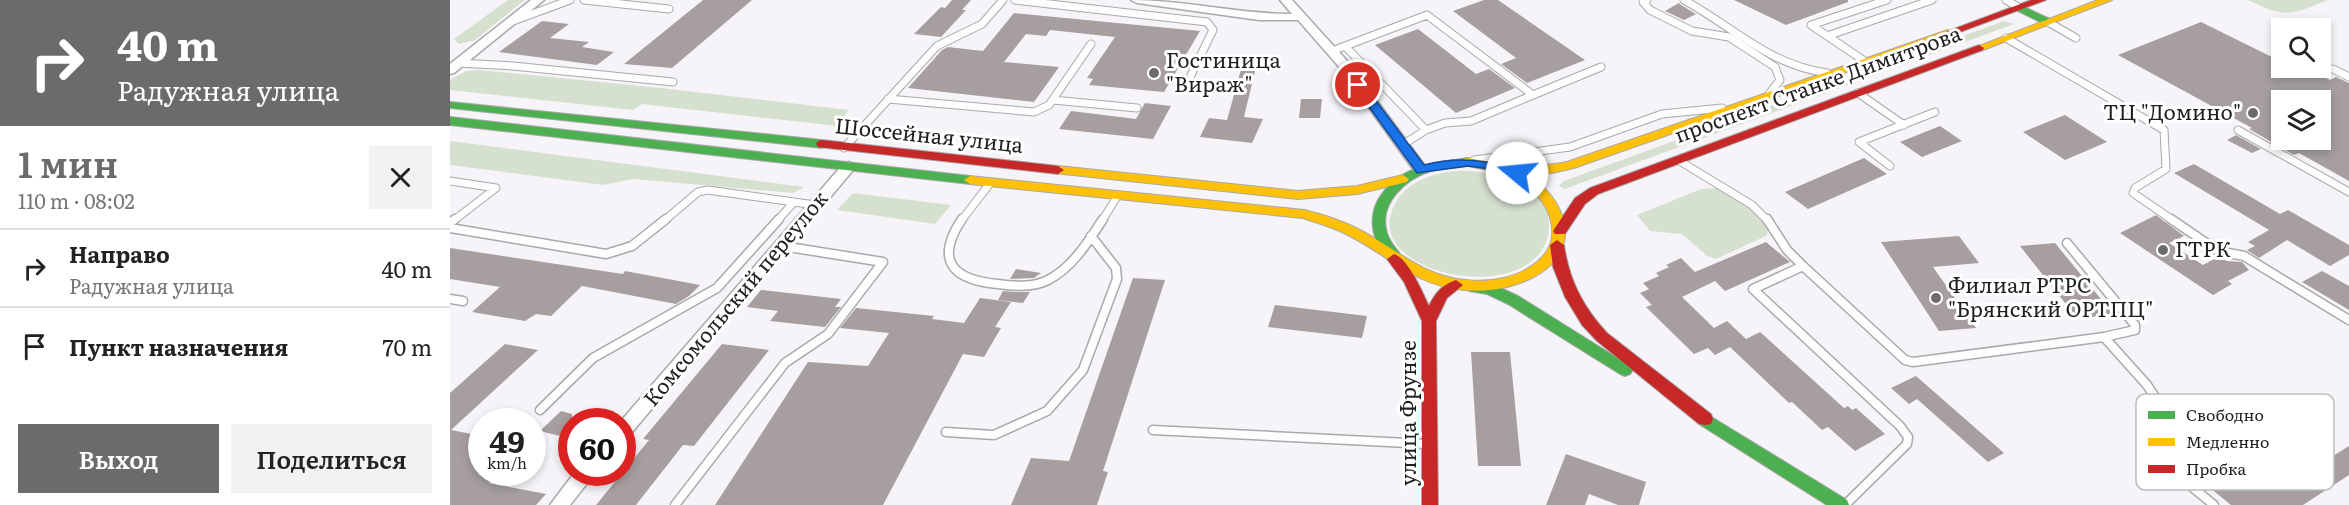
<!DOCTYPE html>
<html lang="ru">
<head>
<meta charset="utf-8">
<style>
  body { margin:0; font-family:Literata,serif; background:#f2f2f2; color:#222; height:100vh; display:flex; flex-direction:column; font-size:22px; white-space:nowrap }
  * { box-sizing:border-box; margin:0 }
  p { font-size:20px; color:#767676 }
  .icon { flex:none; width:33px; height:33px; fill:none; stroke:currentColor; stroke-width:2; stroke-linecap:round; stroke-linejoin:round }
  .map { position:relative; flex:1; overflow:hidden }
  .drawer { display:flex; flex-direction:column; background:#fff; width:450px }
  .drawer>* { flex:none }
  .hud { background:#6c6a6d; color:#fff; overflow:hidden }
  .controls { position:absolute; left:1821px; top:18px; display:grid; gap:12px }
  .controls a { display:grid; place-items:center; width:60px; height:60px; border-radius:0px; background:#fff; box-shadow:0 3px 9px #0003; font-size:30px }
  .speed { position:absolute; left:18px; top:408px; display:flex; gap:12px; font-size:30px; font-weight:700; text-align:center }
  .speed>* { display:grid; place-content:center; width:78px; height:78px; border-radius:50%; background:#fff; box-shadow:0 3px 9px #0003; line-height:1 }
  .speed small { font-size:15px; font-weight:400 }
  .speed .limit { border:9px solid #d22; background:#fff; color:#111 }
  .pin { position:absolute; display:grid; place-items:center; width:51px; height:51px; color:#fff; margin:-26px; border:3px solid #fff; border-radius:50%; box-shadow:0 2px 6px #0007 }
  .me { position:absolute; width:66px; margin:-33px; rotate:287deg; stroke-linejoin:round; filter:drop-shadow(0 0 4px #0008) }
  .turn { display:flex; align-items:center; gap:21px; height:126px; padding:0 18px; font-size:27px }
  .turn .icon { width:78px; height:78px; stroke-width:2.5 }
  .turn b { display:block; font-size:42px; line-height:51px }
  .round { display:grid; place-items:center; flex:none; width:63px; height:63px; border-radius:0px; background:#f2f2f2 }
  .summary { display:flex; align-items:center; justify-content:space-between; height:102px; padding:0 18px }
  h1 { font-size:36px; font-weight:600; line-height:45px; color:#6c6a6d }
  .button { display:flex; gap:12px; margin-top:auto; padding:12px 18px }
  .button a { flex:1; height:69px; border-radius:0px; background:#6c6a6d; color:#fff; font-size:24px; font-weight:600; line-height:69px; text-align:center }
  .button a+a { background:#f2f2f2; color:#222 }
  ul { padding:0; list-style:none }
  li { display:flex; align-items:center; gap:18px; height:78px; padding:0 18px; border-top:2px solid #e0e0e0 }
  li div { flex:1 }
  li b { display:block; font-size:22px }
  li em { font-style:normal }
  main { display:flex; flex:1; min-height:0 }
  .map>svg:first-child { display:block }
  .green { fill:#d6e0cf }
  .building { fill:#a79f9f; fill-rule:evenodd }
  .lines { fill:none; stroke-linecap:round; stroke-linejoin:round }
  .lane-far1-casing { stroke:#a9a8aa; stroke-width:9 }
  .lane-casing { stroke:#a9a8aa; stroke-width:11 }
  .street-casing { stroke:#a9a8aa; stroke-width:3 }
  .fast-casing { stroke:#a9a8aa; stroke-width:2 }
  .slow-casing { stroke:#a9a8aa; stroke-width:2 }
  .jam-casing { stroke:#a9a8aa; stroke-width:2 }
  .lane-far1 { stroke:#fefdfe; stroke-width:7 }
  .lane { stroke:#fefdfe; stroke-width:8 }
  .street { fill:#fefdfe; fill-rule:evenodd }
  .fast { fill:#4caf50; fill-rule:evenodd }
  .slow { fill:#ffc107; fill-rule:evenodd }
  .jam { fill:#c62828; fill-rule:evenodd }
  .route { fill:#1a73e8; stroke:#114b97; stroke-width:1.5 }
  .poi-dot { fill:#6c6a6d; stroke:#fff; stroke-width:2 }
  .labels { text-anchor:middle; stroke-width:6; stroke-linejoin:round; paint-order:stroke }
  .poi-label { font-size:21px; fill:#211f22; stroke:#fff; text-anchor:start }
  .street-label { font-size:21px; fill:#211f22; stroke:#fff }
  .key { fill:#fff; stroke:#bcbcbd; stroke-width:1.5 }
  .key-label { font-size:16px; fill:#211f22 }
</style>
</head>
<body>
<main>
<section class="drawer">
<div class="hud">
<div class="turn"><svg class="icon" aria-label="right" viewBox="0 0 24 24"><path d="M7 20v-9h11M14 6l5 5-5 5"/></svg><div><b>40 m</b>Радужная улица</div></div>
</div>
<div class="summary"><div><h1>1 мин</h1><p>110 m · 08:02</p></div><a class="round"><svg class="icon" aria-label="close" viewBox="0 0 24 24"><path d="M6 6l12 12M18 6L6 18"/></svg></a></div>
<ul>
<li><svg class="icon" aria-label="right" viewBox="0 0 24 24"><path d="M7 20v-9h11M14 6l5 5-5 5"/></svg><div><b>Направо</b><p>Радужная улица</p></div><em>40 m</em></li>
<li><svg class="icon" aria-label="arrive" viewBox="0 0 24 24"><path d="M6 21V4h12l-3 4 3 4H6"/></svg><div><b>Пункт назначения</b></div><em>70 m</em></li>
</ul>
<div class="button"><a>Выход</a><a>Поделиться</a></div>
</section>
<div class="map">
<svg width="1899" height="505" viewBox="0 0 1899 505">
  <rect width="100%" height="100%" fill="#f6f4f8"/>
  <!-- green -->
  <path class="green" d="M58 0H75L25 40 9 44 4 39Z
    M1798 0H1878C1841 15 1836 19 1798 0Z
    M1554 21 1564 24 1120 187 1115 189 1109 186 1114 181Z
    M30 70 211 88 399 110 386 126 192 104 183 110 0 90V80L16 71Z
    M0 141 354 187 343 193 183 179 153 185 0 165Z
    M1007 171C1039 169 1101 183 1099 227 1095 312 905 277 945 204 957 181 983 173 1007 171Z
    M1266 188C1287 193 1309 210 1319 229L1316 236 1266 259 1257 256 1232 234 1200 231 1187 215 1251 189Z
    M403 193 501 205 485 224 387 210Z"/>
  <!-- building -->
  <path class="building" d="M253 0H302L222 68 174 64Z
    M502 0H521L512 10H516L491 37 464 34 491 7 495 8Z
    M1034 0H1048L1135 60 1077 83 1051 64 1066 58 1003 11Z
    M1284 0H1398V2L1336 25Z
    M1229 3 1231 5 1246 14 1234 20 1215 11Z
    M564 13 750 31 714 92 639 85 643 79 637 78 665 37 600 30 596 36 576 34 554 62 609 67 584 102 458 88 492 50 498 47 533 51Z
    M92 21 119 24 100 38 139 42 132 47 164 52 147 65 49 52Z
    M1751 22 1832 62V68H1855L1880 80 1886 77 1899 83V181L1849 153 1844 155 1799 129 1802 128 1668 55ZM1832 100H1870V140H1832Z
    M968 29 1026 74 1039 69 1065 88 1006 113 925 45Z
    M792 66 806 67 794 117 813 119 802 143 750 137 759 118 777 120Z
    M851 99H872L870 118H849Z
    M695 103 721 106 703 139 609 129 621 111 686 119Z
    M1615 115 1657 142 1615 160 1573 132Z
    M1490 126 1512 141 1472 157 1450 142Z
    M1786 135 1811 149 1802 153 1777 140Z
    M1414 158 1437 174 1358 209 1335 192Z
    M1744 164 1830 214 1838 210 1899 245V255L1880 266 1837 240 1809 258 1797 250 1805 246 1798 242 1819 230 1724 173Z
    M1706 215 1734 236 1719 243 1753 265 1768 257 1777 261 1792 262 1799 270 1778 281 1782 284 1763 295 1670 233Z
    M1509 236 1529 263 1483 267 1526 328 1489 331 1431 242Z
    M1316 242 1340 262 1275 291 1265 281 1232 297 1264 328 1277 321 1296 339 1310 332 1394 408 1398 406 1402 410 1406 408 1435 434 1405 451 1378 427 1372 430 1342 402 1339 403 1280 347 1265 355 1258 348 1244 354 1196 307 1202 305 1190 293 1199 289 1193 283 1209 276 1206 273 1219 267 1216 265 1231 258 1245 272Z
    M1605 243 1664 315 1627 318 1570 246Z
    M0 248 173 274 175 271 250 285 239 296 226 304 132 286 101 316 86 314 75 321 22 312 50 287 0 279Z
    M566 269 591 273 584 278 560 279Z
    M1872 271 1899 286V310L1852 282Z
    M683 278 715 280 653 471 658 472 647 505H561L581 458 619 461Z
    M311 290 391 299 385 307H391L375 327 320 321 328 311 297 307Z
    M553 291 566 292H580L573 303 548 300Z
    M530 298 561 302 545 327 551 328 534 357 513 354 433 505H265L358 362 418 366 439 333 390 328 406 308 484 316 482 319 514 323Z
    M825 305 917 316 912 338 818 327Z
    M55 344 88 350 1 430 32 436V472H49L39 483 96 494 86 505H0V393Z
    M272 344 319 350 244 446 233 445 186 505H146L199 440 193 439Z
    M1021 352H1060L1071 466H1028Z
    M1466 376 1554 453 1538 462 1467 399 1459 404 1441 388Z
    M111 411 122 414V439L90 431Z
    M1805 426 1862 469 1899 446V475L1853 505H1781L1734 467Z
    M1116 454 1196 482 1189 505H1168L1139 494 1135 505H1096Z"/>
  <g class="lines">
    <defs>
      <path id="lane-far1" d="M134 0 219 9
        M565 0 757 22 763 30 741 75
        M1197 0 1193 2 1200 10 1242 31 1279 37 1325 67 1330 80 1319 94
        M1234 0C1283 27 1319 65 1377 73
        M1556 0 1570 8
        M63 21 120 0
        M1598 22 1626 38
        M1377 36 1482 0
        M1556 38 1714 130 1716 169 1685 188 1683 193 1724 221
        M895 46 976 130
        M882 51 977 15 1083 95 1021 121 995 123 976 130 952 145
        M1416 62 1361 25 1437 0
        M8 63 63 66 223 82
        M1883 69 1899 77
        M1408 93 1454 125
        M1083 95 1151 67
        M438 99 584 112 599 105 641 44
        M603 100 687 108
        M1788 130 1899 192
        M394 148 487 46 532 24 553 0
        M1024 160 1120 147 1212 114 1272 108
        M1228 160 1302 205 1318 221
        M1440 166 1409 142 1485 112
        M0 181 46 188 3 221
        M214 221 248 192 258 190 365 205
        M327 221 344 202
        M511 221 541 182
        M652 221 668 195"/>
      <path id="lane" d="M512 219C484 261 503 280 548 284 564 286 582 288 598 280 622 268 639 241 653 219
        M1317 219 1337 250 1353 266 1303 289 1450 426 1458 437 1457 444 1395 505
        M1721 219 1768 251 1794 256 1899 320
        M0 223 5 219
        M0 228 156 254 182 246 216 219
        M1617 243 1685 325V330L1654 337
        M1353 266 1455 360 1463 362 1654 337 1697 385 1707 400 1705 451 1714 464 1764 505
        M0 299 13 301
        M90 410 143 358 267 288 329 219
        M703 430 977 444
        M496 432 544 435 597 411 633 370 667 279 666 268 641 236
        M225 505 335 363 378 334 433 262 332 246"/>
      <path id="street" d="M81 0H94L4 73 0 74V64Z
        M681 0C735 0 788 14 842 14L830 0H842L899 63 978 170 971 174 966 173 891 69 848 20H809L687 3Z
        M399 162 406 166 404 169 178 437 172 439V422H170L394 163Z
        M125 472H146L120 505H100Z"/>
      <path id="fast" d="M1570 5 1602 20 1603 22 1598 25 1594 24 1566 10 1565 8Z
        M0 102 372 140 378 144 372 148 0 108Z
        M0 117 520 176 526 180 520 184 0 125Z
        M1018 158 1024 162 1022 165C1009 168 994 167 981 171 955 179 928 204 937 233 940 243 947 249 952 257L945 262C935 259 929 246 925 237 921 225 922 211 928 200 948 166 982 163 1018 158Z
        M1024 282 1044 285 1068 296 1180 366 1183 370 1180 374 1175 376 1170 374 1058 304 1037 294 1019 291 1017 287 1019 283Z
        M1255 413 1397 500 1399 505H1377L1249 424 1247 419 1249 414Z"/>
      <path id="slow" d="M1648 0H1662L1533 50 1529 51 1524 48Z
        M1498 30 1503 33 1502 35 1124 168 1102 173 1073 172C1108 191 1135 238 1096 269 1074 286 1042 293 1014 290 962 285 939 255 896 234 882 227 867 223 853 218L520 184 514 180 520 176 854 210C871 214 890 220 906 228 943 246 971 276 1015 280 1040 283 1069 278 1088 261 1117 236 1097 197 1070 181 1053 170 1033 170 1014 165L1012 162 1014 159 1018 158C1051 164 1084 169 1117 162Z
        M608 166 848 191 907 186 953 175 959 179 957 182 907 194 848 199 604 173 602 170 604 167Z"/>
      <path id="jam" d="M1581 0H1596L1502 35 1498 36 1493 33Z
        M1529 45 1534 48 1533 50 1148 194 1135 204 1115 234H1105L1103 231 1125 198 1140 188Z
        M372 140 608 166 614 170 608 174 368 147 366 144 368 141Z
        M1107 240 1114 245C1119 280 1133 307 1157 333L1261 414 1263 419 1261 424 1255 425 1249 424 1147 341 1132 325 1115 297 1103 267 1100 245Z
        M944 254C959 259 972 292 979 306 985 293 992 285 1006 280L1013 285 997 298 986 321 988 505H972V321L954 282 937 259Z"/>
    </defs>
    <!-- lane-far1 casing -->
    <use href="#lane-far1" class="lane-far1-casing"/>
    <!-- lane casing -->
    <use href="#lane" class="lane-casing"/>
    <!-- street casing -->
    <use href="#street" class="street-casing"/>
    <!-- fast casing -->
    <use href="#fast" class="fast-casing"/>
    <!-- slow casing -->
    <use href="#slow" class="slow-casing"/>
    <!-- jam casing -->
    <use href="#jam" class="jam-casing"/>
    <!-- lane-far1 -->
    <use href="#lane-far1" class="lane-far1"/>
    <!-- lane -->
    <use href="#lane" class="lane"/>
    <!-- street -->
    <use href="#street" class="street"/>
    <!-- fast -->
    <use href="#fast" class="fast"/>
    <!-- slow -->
    <use href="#slow" class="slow"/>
    <!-- jam -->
    <use href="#jam" class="jam"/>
  </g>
  <!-- route -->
  <path class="route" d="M908 81 912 82 974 165C1009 156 1038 160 1071 171L1073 173 1067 177 1040 169 1018 166 967 173 903 85Z"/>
  <!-- markers -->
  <g class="poi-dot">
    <circle cx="704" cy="73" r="6"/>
    <circle cx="1803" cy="113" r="6"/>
    <circle cx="1713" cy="250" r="6"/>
    <circle cx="1486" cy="298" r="6"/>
  </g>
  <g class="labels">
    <!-- poi labels -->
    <g class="poi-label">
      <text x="716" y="68">Гостиница<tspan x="716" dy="24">"Вираж"</tspan></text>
      <text x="1791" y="120" text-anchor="end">ТЦ "Домино"</text>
      <text x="1725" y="257">ГТРК</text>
      <text x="1498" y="293">Филиал РТРС<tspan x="1498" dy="24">"Брянский ОРТПЦ"</tspan></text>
    </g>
    <!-- street labels -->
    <g class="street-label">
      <text transform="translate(1368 85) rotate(-20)" y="7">проспект Станке Димитрова</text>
      <text transform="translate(479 136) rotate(6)" y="7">Шоссейная улица</text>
      <text transform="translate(286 299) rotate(-50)" y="7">Комсомольский переулок</text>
      <text transform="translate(959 413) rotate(-90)" y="7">улица Фрунзе</text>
    </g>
  </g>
  <!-- legend -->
  <rect x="1686" y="394" width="198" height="96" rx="9" class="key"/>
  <rect x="1698" y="411" width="27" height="8" fill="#4caf50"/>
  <rect x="1698" y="438" width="27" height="8" fill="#ffc107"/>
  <rect x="1698" y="465" width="27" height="8" fill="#c62828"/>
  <g class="key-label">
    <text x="1736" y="421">Свободно</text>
    <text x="1736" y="448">Медленно</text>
    <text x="1736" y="475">Пробка</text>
  </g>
</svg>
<div class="controls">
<a><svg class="icon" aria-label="search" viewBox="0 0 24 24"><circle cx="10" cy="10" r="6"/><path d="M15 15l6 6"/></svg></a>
<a><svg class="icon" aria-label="layers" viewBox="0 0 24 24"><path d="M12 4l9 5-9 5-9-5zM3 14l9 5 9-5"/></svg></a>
</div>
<div class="speed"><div>49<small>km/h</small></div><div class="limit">60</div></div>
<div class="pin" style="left:908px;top:85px;background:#d93025"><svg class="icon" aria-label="arrive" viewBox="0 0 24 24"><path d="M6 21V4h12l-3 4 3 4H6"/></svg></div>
<svg class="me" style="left:1067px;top:173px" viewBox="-20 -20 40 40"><circle r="19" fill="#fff"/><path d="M0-13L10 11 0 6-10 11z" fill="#1a73e8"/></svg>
</div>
</main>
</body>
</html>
